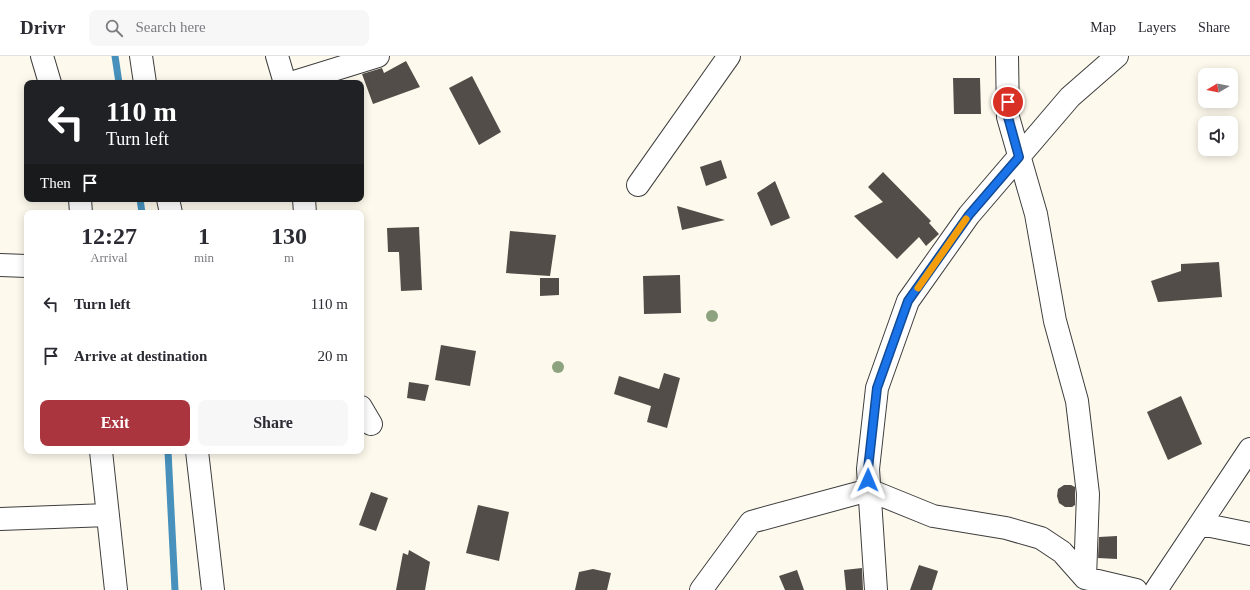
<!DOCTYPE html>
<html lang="en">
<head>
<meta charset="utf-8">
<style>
  body { margin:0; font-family:Georgia,serif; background:#f7f7f7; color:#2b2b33; height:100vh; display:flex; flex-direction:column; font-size:15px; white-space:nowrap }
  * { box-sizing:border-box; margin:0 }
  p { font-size:13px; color:#7c7c81 }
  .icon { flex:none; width:22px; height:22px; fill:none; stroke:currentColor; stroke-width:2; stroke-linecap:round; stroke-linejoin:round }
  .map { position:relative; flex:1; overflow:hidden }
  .side { position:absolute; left:24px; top:154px; width:340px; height:244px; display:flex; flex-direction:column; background:#fff; border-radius:8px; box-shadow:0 2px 10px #0003 }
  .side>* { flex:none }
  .top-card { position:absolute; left:24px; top:24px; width:340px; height:122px; border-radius:8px; box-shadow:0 2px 10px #0003; background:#202124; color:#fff; overflow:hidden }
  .needle { width:26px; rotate:260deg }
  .tools { position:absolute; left:1198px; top:12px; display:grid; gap:8px }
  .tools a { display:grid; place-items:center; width:40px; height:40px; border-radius:8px; background:#fff; box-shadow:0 2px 10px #0003; font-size:20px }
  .pin { position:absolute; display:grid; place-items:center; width:34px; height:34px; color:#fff; margin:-17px; border:2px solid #fff; border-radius:50%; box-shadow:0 1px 4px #0007 }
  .me { position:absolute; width:44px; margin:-22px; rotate:1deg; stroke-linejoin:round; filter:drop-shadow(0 0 3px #0008) }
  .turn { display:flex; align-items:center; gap:14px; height:84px; padding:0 16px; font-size:18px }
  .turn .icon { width:52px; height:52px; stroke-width:2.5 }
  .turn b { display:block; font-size:28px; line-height:34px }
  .then { display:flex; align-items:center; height:38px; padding:0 16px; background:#0003; gap:8px; font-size:15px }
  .eta { display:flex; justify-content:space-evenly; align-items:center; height:68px; text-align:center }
  .eta b { font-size:24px; font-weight:700; line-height:28px }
  .button { display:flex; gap:8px; margin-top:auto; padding:8px 16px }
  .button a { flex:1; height:46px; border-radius:8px; background:#aa353e; color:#fff; font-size:16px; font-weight:700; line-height:46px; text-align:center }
  .button a+a { background:#f7f7f7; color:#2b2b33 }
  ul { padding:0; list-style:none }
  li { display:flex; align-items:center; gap:12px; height:52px; padding:0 16px }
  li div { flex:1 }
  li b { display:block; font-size:15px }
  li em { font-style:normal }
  header { display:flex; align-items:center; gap:24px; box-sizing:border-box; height:56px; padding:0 20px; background:#fff; border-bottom:1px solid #e1e1e2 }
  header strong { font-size:19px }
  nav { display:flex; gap:22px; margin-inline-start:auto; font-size:14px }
  .search { width:280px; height:36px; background:#f7f7f7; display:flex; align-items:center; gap:10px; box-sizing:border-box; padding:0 14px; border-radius:8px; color:#7c7c81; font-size:15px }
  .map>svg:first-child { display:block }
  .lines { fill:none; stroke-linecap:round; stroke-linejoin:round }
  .stream { stroke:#4791bc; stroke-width:7 }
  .building { fill:#534d49 }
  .minor-casing { stroke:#3e3e3e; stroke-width:24 }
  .minor { stroke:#fff; stroke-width:22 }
  .tree { fill:#8da27e }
  .route-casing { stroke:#114b97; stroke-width:10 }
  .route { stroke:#1a73e8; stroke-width:7 }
  .slow { stroke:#f59e0b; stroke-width:7 }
</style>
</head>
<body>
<header>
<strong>Drivr</strong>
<div class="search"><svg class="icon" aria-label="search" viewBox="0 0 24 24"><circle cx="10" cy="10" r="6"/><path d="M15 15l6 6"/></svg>Search here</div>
<nav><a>Map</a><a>Layers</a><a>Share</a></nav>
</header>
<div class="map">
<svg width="1250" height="534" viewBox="0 0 1250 534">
  <rect width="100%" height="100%" fill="#fdf9ec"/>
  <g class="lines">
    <!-- stream -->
    <path class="stream" d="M115 0 119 27
      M140 143 142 157
      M168 395 175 534"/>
  </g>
  <!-- building -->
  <path class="building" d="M406 5 420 31 373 48 362 18 382 12 384 17Z
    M472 20 501 76 479 89 449 32Z
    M953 22H980L981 58H954Z
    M721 104 727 122 706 130 700 111Z
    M883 116 931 165 929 167 939 178 926 190 919 181 897 203 854 160 883 146 868 131Z
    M775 125 790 162 771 170 757 137Z
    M677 150 725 164 682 174Z
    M419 171 422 234 401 235 399 196H388L387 172Z
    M510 175 556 179 550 220 506 217Z
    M1219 206 1222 241 1158 246 1151 225 1181 215V208Z
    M680 219 681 257 644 258 643 220Z
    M540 222H559V239L540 240Z
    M441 289 476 295 470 330 435 324Z
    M664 317 680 322 667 372 647 366 651 350 614 338 619 320 659 333Z
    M409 326 429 329 425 345 407 342Z
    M1181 340 1202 388 1168 404 1147 356Z
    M1064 429H1071L1075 431V449L1072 451H1065L1059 447 1057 440 1058 433Z
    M371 436 388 442 376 475 359 469Z
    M478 449 509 456 499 505 466 497Z
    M1117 480V503L1098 502 1099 481Z
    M409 494 430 506 425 534H396L403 497 408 499Z
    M919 509 938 515 932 534H910Z
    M862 512 863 534H846L844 514Z
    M593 513 611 517 607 534H575L579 516Z
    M797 514 804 534H785L779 520Z"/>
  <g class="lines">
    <defs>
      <path id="minor" d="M42 0 50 27
        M141 0 145 27
        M277 0 285 27
        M1007 0 1008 61 1036 158 1055 265 1077 345 1088 438 1085 522
        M291 27 378 0
        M638 129 729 0
        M80 143 81 157
        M168 143 171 157
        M304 143 305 157
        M0 209 27 210
        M361 351 371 368
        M101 395 116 534
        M197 395 213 534
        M0 463 108 459
        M1201 468 1250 478
        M701 534 751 466 869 434 933 460 1006 472 1041 482 1062 496 1085 522 1136 534
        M876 534 868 413 877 332 908 245 969 159 1070 41 1117 0
        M1156 534 1250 393"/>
    </defs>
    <!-- minor casing -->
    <use href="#minor" class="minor-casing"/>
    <!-- minor -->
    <use href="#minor" class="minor"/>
  </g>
  <!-- trees -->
  <g class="tree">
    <circle cx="712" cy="260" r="6"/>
    <circle cx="558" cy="311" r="6"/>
  </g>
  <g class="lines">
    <defs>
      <path id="route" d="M868 424V413L877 332 908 245 969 159 1019 101 1008 61V46"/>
    </defs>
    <!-- route casing -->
    <use href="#route" class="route-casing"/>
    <!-- route -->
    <use href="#route" class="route"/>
    <!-- slow -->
    <path class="slow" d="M918 232 966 163"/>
  </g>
</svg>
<div class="tools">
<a><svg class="needle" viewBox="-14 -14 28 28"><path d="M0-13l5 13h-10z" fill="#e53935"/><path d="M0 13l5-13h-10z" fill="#7c7c81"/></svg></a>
<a><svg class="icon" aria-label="sound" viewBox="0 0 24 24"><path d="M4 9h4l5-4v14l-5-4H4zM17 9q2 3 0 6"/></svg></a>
</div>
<div class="pin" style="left:1008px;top:46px;background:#d93025"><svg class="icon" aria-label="arrive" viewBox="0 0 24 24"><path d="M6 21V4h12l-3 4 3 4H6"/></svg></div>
<svg class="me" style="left:868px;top:424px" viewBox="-20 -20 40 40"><path d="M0-17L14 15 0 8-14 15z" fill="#1a73e8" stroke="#fff" stroke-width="4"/></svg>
<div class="top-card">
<div class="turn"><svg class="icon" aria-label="left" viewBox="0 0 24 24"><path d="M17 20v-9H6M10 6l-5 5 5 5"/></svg><div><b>110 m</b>Turn left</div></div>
<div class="then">Then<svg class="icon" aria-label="arrive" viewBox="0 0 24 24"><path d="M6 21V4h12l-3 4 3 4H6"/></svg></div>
</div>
<section class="side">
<div class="eta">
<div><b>12:27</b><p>Arrival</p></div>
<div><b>1</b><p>min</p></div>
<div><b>130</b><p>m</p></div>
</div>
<ul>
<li><svg class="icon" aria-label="left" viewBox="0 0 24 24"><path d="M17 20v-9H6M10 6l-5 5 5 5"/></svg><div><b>Turn left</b></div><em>110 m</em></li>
<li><svg class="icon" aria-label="arrive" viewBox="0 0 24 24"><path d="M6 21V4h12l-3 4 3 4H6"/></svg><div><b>Arrive at destination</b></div><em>20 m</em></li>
</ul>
<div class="button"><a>Exit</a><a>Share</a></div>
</section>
</div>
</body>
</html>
